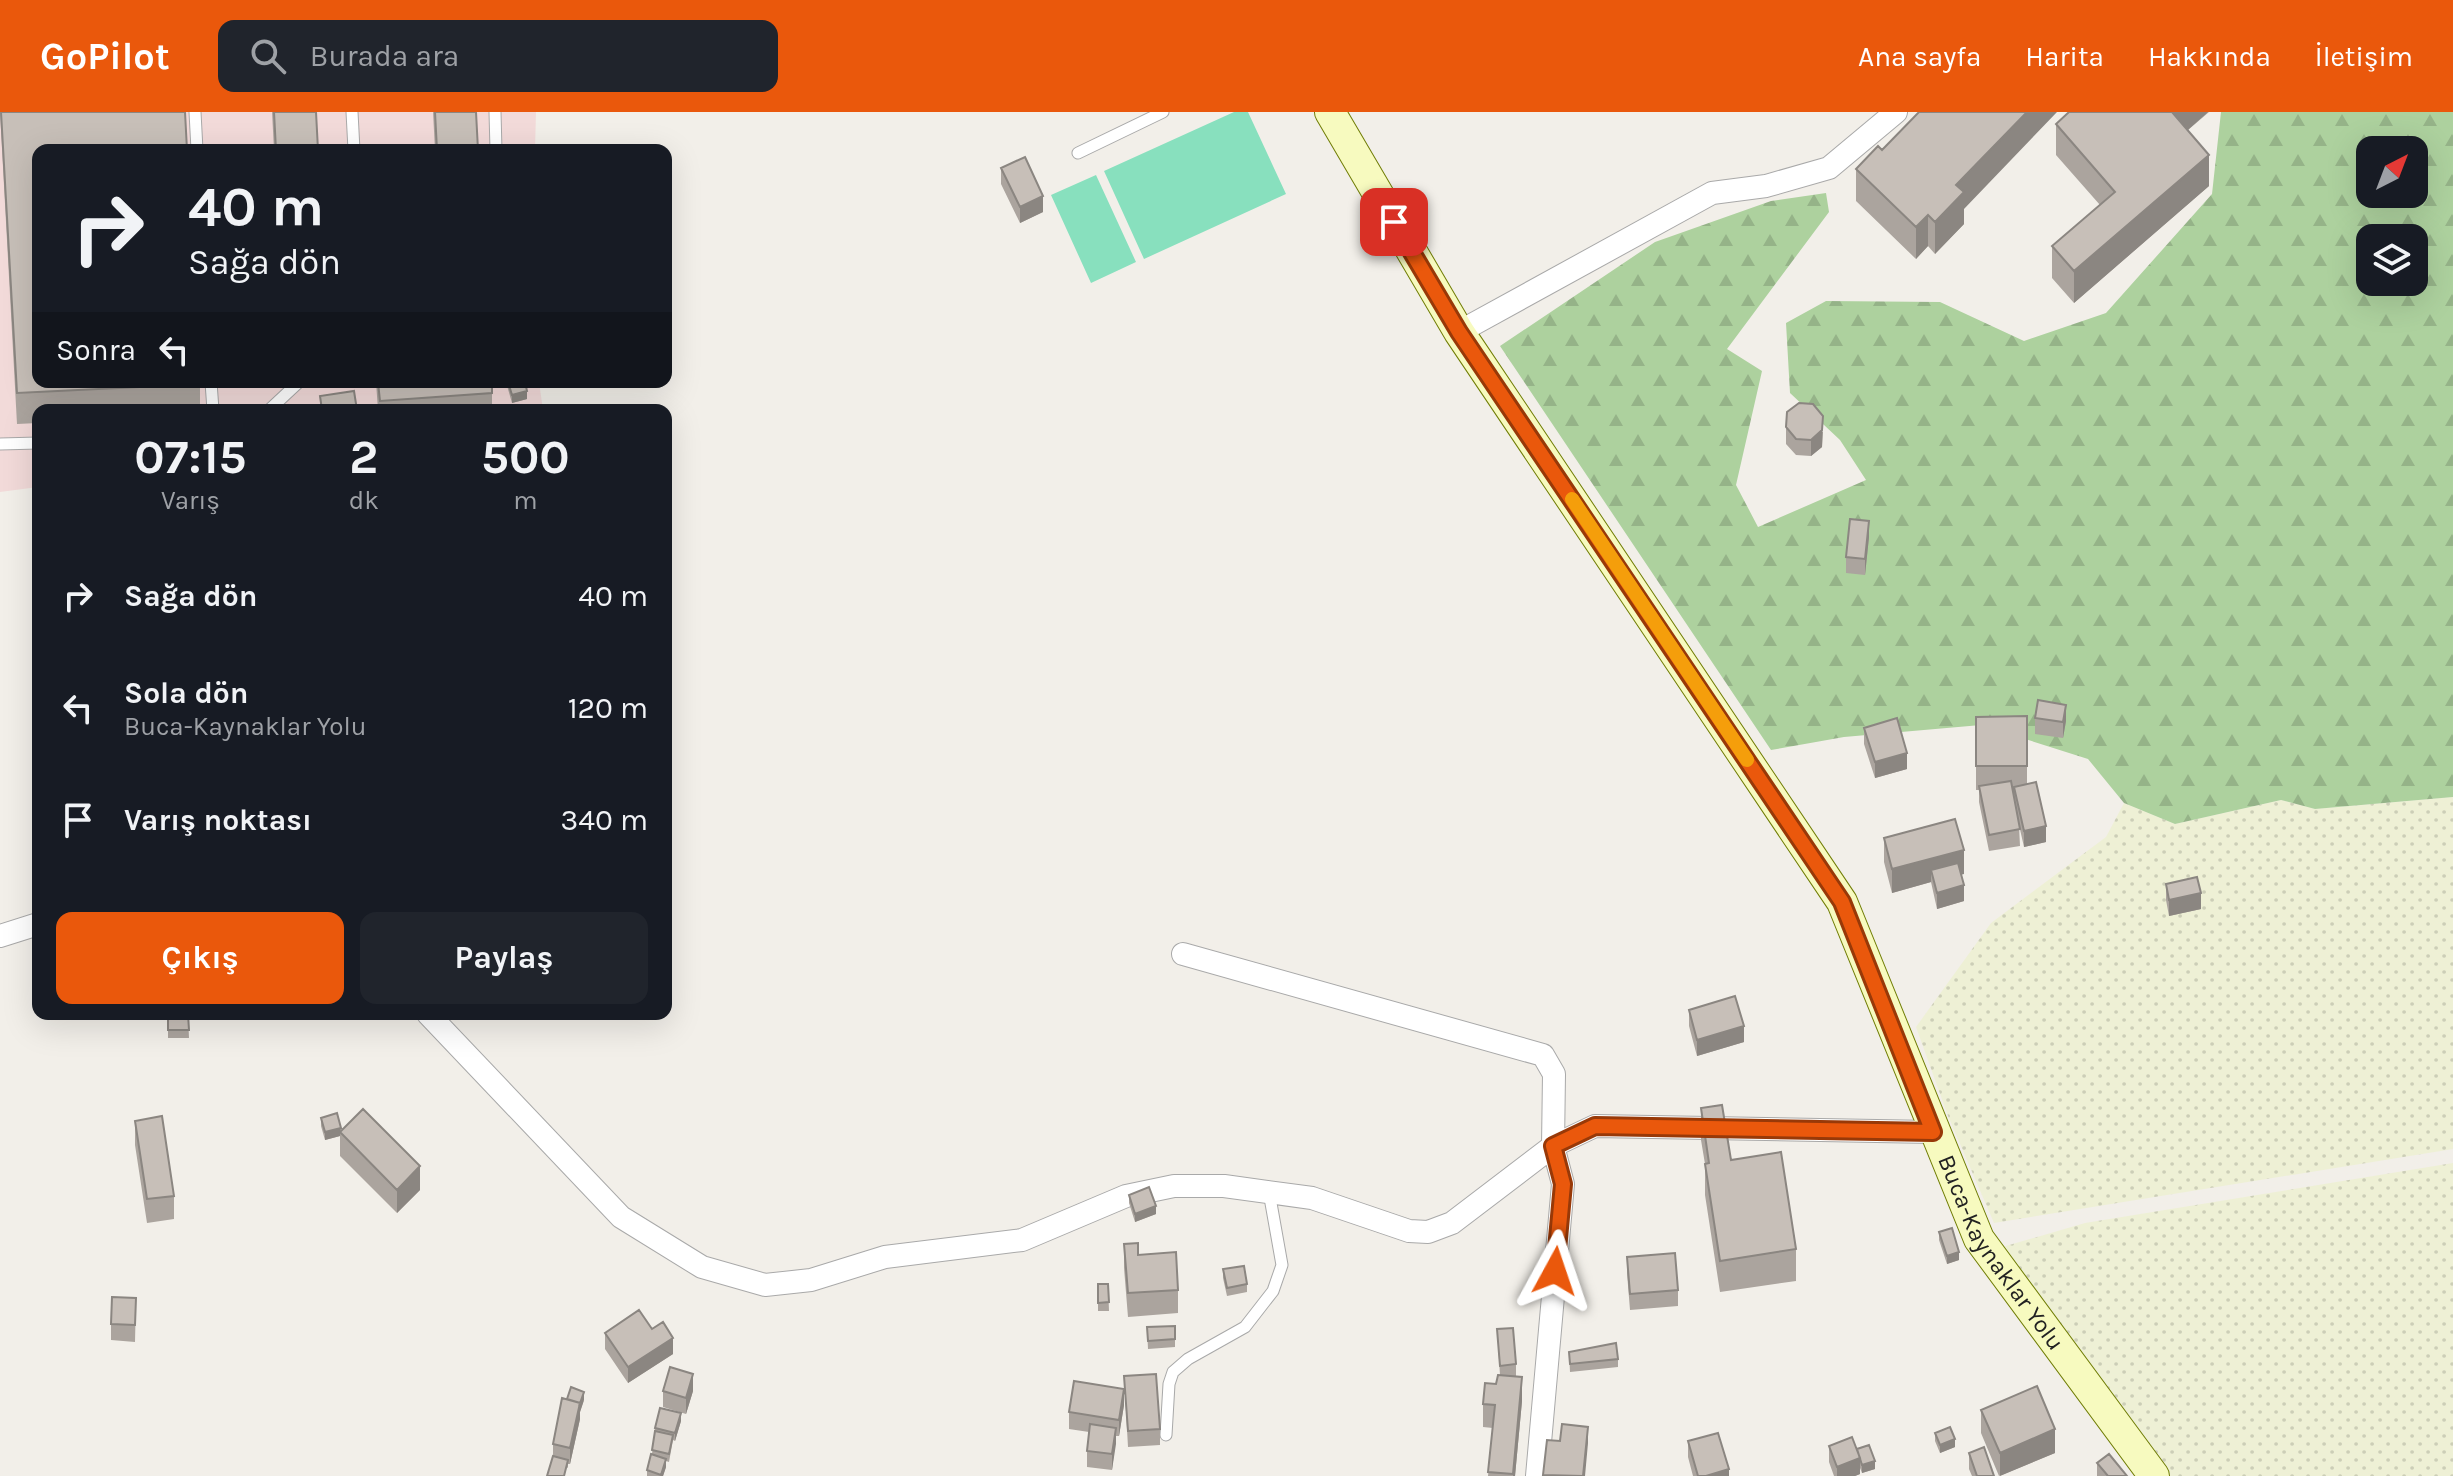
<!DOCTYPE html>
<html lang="tr">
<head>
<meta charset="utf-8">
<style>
  body { margin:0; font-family:Karla,sans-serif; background:#20242c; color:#f1f3f6; height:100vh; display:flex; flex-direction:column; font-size:30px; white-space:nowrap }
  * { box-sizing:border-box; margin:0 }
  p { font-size:26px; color:#9ea1a6 }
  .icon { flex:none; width:44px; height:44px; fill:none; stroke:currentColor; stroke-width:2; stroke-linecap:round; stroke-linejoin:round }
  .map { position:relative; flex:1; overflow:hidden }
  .drawer { position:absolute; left:32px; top:292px; width:640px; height:616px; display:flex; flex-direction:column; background:#171b24; border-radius:16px; box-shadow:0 8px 32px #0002 }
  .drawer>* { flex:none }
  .guide { position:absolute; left:32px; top:32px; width:640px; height:244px; border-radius:16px; box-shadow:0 8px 32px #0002; background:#171b24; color:#f1f3f6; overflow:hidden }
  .needle { width:52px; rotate:42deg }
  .tools { position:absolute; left:2356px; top:24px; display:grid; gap:16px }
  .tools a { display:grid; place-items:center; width:72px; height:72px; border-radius:16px; background:#171b24; box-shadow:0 8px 32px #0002; font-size:40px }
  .pin { position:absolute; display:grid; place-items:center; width:68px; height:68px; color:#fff; margin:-34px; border-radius:16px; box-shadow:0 4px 12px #0006 }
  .me { position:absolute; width:88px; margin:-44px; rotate:5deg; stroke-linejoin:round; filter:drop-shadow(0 0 6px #0008) }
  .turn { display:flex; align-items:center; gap:28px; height:168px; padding:0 24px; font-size:36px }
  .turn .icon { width:104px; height:104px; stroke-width:2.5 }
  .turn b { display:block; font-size:56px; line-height:68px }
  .then { display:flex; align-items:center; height:76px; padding:0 24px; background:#0003; gap:16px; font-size:30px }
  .eta { display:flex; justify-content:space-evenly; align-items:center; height:136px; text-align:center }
  .eta b { font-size:48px; font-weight:700; line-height:56px }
  .action { display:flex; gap:16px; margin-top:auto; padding:16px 24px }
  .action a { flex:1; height:92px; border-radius:16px; background:#ea580c; color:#fff; font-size:32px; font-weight:700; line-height:92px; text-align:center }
  .action a+a { background:#20242c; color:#f1f3f6 }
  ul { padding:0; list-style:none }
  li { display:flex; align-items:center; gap:24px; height:112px; padding:0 24px }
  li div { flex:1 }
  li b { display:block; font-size:30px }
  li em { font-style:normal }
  header { display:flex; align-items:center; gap:48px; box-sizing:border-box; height:112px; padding:0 40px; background:#ea580c; color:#fff }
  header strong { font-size:38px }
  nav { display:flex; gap:44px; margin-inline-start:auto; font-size:28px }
  .search { width:560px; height:72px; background:#20242c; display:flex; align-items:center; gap:20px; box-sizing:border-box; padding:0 28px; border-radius:16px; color:#9ea1a6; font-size:30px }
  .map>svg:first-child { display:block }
  .commercial { fill:#f2dad9 }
  .farmland { fill:url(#farmland-dots) }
  .forest { fill:url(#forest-firs); fill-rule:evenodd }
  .pitch { fill:#88e0be }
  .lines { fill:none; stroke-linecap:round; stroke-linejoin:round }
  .lane-casing { stroke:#a9a9a9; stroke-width:13 }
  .street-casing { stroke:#a9a9a9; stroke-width:24 }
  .secondary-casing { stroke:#707d05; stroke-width:32 }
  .lane { stroke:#fff; stroke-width:11 }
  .street { stroke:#fff; stroke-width:22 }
  .secondary { stroke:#f7fabf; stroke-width:30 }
  .wall { fill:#aba49e }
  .shaded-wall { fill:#8b8681 }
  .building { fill:#c7bfb8; stroke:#8b8681; stroke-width:2 }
  .route-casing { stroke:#983908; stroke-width:20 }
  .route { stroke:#ea580c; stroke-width:14 }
  .slow { stroke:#f59e0b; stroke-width:14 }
  .labels { text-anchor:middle; stroke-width:6; stroke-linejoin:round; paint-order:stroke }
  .street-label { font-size:24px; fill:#222; stroke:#fff }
</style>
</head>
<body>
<header>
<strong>GoPilot</strong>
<div class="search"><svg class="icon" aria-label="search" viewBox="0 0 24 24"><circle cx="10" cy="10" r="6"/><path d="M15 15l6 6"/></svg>Burada ara</div>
<nav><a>Ana sayfa</a><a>Harita</a><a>Hakkında</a><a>İletişim</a></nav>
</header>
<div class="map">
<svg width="2453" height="1364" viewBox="0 0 2453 1364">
  <defs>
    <pattern id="farmland-dots" width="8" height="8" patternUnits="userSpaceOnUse" patternTransform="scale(2)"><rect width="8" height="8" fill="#eef0d5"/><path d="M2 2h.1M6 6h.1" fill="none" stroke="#ccceb7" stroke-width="1.8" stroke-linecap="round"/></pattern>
    <pattern id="forest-firs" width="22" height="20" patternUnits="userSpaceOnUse" patternTransform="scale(2)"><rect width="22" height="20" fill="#add19e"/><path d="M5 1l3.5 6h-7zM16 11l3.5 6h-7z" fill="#95b388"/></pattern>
  </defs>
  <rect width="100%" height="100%" fill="#f2efe9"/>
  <!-- commercial -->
  <path class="commercial" d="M0 0H536L535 38H38V270H539L543 298H38V375L0 380Z"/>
  <!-- farmland -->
  <path class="farmland" d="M2453 685V1037L1994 1111 1948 1004 1916 915 1991 811 2106 725 2124 691 2175 712 2281 688 2315 697Z
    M2453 1051V1364H2165L1999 1136 2085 1111Z"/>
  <!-- forest -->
  <path class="forest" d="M2221 0H2453V685L2315 697 2281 688 2175 712 2124 691 2088 647 1981 613 1844 625 1771 638 1500 234 1655 130 1771 89 1826 81 1829 100 1727 237 1762 259 1736 373 1758 415 1866 368 1840 328 1790 281 1786 211 1826 189 1940 190 2024 229 2106 201 2212 82ZM2370 38H2414V82H2370ZM2370 126H2414V170H2370Z"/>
  <!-- pitch -->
  <path class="pitch" d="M1234 0H1248L1286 82 1144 147 1104 59Z
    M1096 63 1136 150 1091 171 1051 83Z"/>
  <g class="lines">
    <defs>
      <path id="lane" d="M195 0 197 38
        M352 0 354 38
        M495 0 496 38
        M1078 41 1163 0
        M211 270 213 298
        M269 298 299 270
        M0 332 38 331
        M1166 1323 1169 1272 1173 1260 1188 1247 1245 1215 1273 1179 1282 1153 1269 1080"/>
      <path id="street" d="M1459 220 1712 81 1766 74 1829 56 1896 0
        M0 824 38 812
        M428 902 621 1105 702 1155 765 1173 811 1168 885 1145 1022 1128 1126 1084 1174 1074H1224L1312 1086 1409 1119 1428 1120 1452 1111 1553 1034 1554 962 1543 943 1183 842
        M1537 1364 1563 1072 1553 1034 1595 1014 1933 1020"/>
      <g id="secondary">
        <path id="s1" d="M1330 0 1459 220 1842 790 1979 1127 2154 1364"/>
      </g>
    </defs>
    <!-- lane casing -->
    <use href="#lane" class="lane-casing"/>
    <!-- street casing -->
    <use href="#street" class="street-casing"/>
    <!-- secondary casing -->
    <use href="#secondary" class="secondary-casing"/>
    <!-- lane -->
    <use href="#lane" class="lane"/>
    <!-- street -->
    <use href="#street" class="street"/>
    <!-- secondary -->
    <use href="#secondary" class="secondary"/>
  </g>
  <!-- wall -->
  <path class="wall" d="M0 0H185L200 270V298H38V311L17 312Z
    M272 0H316L318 38H274Z
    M433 0H476L478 38H435Z
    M2069 0H2209L2188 18 2209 74 2074 191 2052 166V134L2100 93 2056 43V12Z
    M1882 38 1964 97V112L1935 142 1928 134 1916 147 1856 89V57Z
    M1001 56 1043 100 1020 111 1001 72Z
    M376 270H492V298H378Z
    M506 270H525L527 287 512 291Z
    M1786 315 1823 320 1822 335 1811 344 1796 343 1786 332Z
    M1869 425 1865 463 1846 461V445Z
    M2027 604V672L2046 730 2024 735 2019 713 2020 734 1989 739 1979 690V678H1976V605Z
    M2035 606 2066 609 2063 626 2035 622Z
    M1864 616 1907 657 1875 666 1864 632Z
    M1884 726 1964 762H1961L1964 789 1937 797 1931 770 1892 781 1884 750Z
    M2166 772 2201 797 2169 804 2166 788Z
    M1689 898 1744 930 1697 944 1689 914Z
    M168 902H188L189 926H168Z
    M1701 996 1731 1048 1796 1137V1169L1720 1180 1705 1083V1052L1701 1028Z
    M321 1006 341 1019 420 1078 397 1101 340 1044V1024L325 1028 321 1014Z
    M135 1009 174 1084V1107L147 1111 135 1033Z
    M1129 1083 1156 1102 1135 1110 1129 1091Z
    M1939 1120 1959 1148 1947 1152 1939 1128Z
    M1124 1132 1138 1143 1178 1178V1201L1128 1205 1124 1156Z
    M1627 1145 1678 1178V1194L1630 1198 1627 1161Z
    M1223 1157 1247 1172V1180L1227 1184 1223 1166Z
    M1098 1172H1108L1109 1199H1098Z
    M136 1186 135 1230 111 1228V1212Z
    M1175 1214V1235L1148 1237 1147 1215Z
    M1497 1217 1516 1252V1265L1522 1289 1515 1364H1488L1493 1316 1483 1315V1292L1496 1272 1500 1263Z
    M605 1221 673 1242 628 1271 605 1237Z
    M1569 1240 1618 1247V1255L1570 1260Z
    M1124 1264 1160 1317V1333L1128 1335Z
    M663 1279H693L686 1302 663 1295Z
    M584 1288 580 1300V1307L570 1352H568V1356L553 1344V1332Z
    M1124 1293 1119 1324H1116L1112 1358 1087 1355V1339L1089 1320 1069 1317V1300Z
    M1981 1298 2055 1341 1999 1364 1981 1321Z
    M681 1309 675 1329 673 1328 669 1350 666 1349V1355L663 1364H647V1358L652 1342 655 1316Z
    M1935 1321 1955 1335 1940 1341 1935 1329Z
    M1688 1329 1729 1364H1693L1688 1345Z
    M1829 1334 1857 1337 1875 1357 1862 1361 1860 1356V1362L1855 1364H1834L1829 1350Z
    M1969 1341 1994 1364H1972L1969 1357Z
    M2097 1351 2127 1364H2097Z"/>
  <!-- shaded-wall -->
  <path class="shaded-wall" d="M2027 0H2057L1964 97V112L1935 142V110L1956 73Z
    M2172 0H2208L2172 32Z
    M2209 43V74L2074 191V159Z
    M1043 84V100L1020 111V95Z
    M1928 103V134L1916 147V115Z
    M527 279V287L512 291V283Z
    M1823 304 1822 335 1811 344V328Z
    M1869 409V425L1865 463V447Z
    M2066 593V609L2063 626V610Z
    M1907 641V657L1875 666V650Z
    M2046 714V730L2024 735V719Z
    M1964 738V762L1934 770 1931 758V770L1892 781V757Z
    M1964 773V789L1937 797V781Z
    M2201 781V797L2169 804V788Z
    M1744 914V930L1697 944V928Z
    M341 1016 340 1024 325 1028V1020Z
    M420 1054V1078L397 1101V1078Z
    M1156 1094V1102L1135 1110V1102Z
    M1959 1140V1148L1947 1152V1144Z
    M673 1226V1242L628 1271V1255Z
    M693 1262V1279L686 1302V1286Z
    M1522 1265V1289L1515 1364H1513Z
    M1124 1277V1293L1119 1324V1308Z
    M584 1280V1288L580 1300V1307L570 1352V1336L579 1295Z
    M681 1301V1309L675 1329V1321Z
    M1588 1315V1331L1585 1364H1583Z
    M1116 1316V1332L1112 1358V1342Z
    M2055 1317V1341L2000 1364V1341Z
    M1955 1327V1335L1940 1341V1333Z
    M1860 1346V1362L1855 1364H1837V1355Z
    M666 1347V1355L663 1364H661Z
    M1875 1349V1357L1862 1361V1353Z
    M1729 1357V1364H1706Z"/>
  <!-- building -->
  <path class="building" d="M1 0H185L187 38H38V270H200V272L17 281Z
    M274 0H316L318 38H276Z
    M435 0H476L478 38H437Z
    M1919 0H2027L1956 73 1964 80 1935 110 1928 103 1916 115 1856 57 1878 34 1882 38Z
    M2069 0H2172L2209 43 2074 159 2052 134 2115 80 2056 12Z
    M1025 45 1043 84 1020 95 1001 56Z
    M378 270H492V281L380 289Z
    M508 270H525L527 279 512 283Z
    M354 279 357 298H322L320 284Z
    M1799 291 1813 292 1823 304 1822 318 1811 328 1796 327 1786 315 1787 300Z
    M1850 407 1869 409 1865 447 1846 445Z
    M2038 588 2066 593 2063 610 2035 606Z
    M2027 604V654H1976V605Z
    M1897 606 1907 641 1875 650 1864 616Z
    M2011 669 2020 717 1989 723 1979 674Z
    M2036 670 2046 714 2024 719 2014 675Z
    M1955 707 1964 738 1892 757 1884 726Z
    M1958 751 1964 773 1937 781 1931 758Z
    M2197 765 2201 781 2169 788 2166 772Z
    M1735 884 1744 914 1697 928 1689 898Z
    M168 902H188L189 918H168Z
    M1722 993 1731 1048 1781 1040 1796 1137 1720 1149 1705 1052 1709 1051 1701 996Z
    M363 997 420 1054 397 1078 340 1020Z
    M337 1001 341 1016 325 1020 321 1006Z
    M162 1004 174 1084 147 1087 135 1009Z
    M1149 1075 1156 1094 1135 1102 1129 1083Z
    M1952 1116 1959 1140 1947 1144 1939 1120Z
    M1138 1131V1143L1176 1140 1178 1178 1128 1181 1124 1132Z
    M1675 1141 1678 1178 1630 1182 1627 1145Z
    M1244 1154 1247 1172 1227 1176 1223 1157Z
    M1098 1172H1108L1109 1190 1098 1191Z
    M112 1185 136 1186 135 1213 111 1212Z
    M639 1198 652 1217 663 1210 673 1226 628 1255 605 1221Z
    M1175 1214V1227L1148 1229 1147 1215Z
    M1513 1216 1516 1252 1500 1254 1497 1217Z
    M1616 1231 1618 1247 1570 1252 1569 1240Z
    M670 1255 693 1262 686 1286 663 1279Z
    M1156 1262 1160 1317 1128 1319 1124 1264Z
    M1498 1263 1522 1265 1513 1362 1488 1360 1495 1293 1483 1292 1485 1271 1496 1272Z
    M1074 1269 1124 1277 1119 1308 1069 1300Z
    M2037 1274 2055 1317 2000 1341 1981 1298Z
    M571 1275 584 1280 579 1294 580 1291 567 1287Z
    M562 1286 580 1291 570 1336 553 1332Z
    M660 1296 681 1301 675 1321 655 1316Z
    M1090 1312 1116 1316 1112 1342 1087 1339Z
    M1562 1312 1588 1315 1583 1364 1543 1363 1547 1328 1560 1329Z
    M1950 1315 1955 1327 1940 1333 1935 1321Z
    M655 1319 673 1323 669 1342 652 1338Z
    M1718 1321 1729 1357 1706 1364H1698L1688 1329Z
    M1852 1325 1860 1346 1837 1355 1829 1334Z
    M1869 1333 1875 1349 1862 1353 1857 1337Z
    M1984 1335 1994 1364H1977L1969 1341Z
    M651 1342 666 1347 661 1363 647 1358Z
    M2109 1342 2127 1364H2108L2097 1351Z
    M553 1344 568 1348 564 1364H547Z"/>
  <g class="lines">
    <defs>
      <path id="route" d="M1394 110 1459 220 1842 790 1933 1020 1595 1014 1553 1034 1563 1072 1555 1159"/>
    </defs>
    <!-- route casing -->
    <use href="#route" class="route-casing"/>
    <!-- route -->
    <use href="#route" class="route"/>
    <!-- slow -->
    <path class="slow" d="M1572 387 1747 648"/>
  </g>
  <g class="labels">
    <!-- street labels -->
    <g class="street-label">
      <text dy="8" stroke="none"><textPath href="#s1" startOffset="1328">Buca-Kaynaklar Yolu</textPath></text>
    </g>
  </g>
</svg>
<div class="tools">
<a><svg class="needle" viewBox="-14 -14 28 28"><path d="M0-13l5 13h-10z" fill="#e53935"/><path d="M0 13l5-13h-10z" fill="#9ea1a6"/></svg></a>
<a><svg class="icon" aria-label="layers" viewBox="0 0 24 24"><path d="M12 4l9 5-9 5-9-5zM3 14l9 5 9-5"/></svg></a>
</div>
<div class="pin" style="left:1394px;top:110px;background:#d93025"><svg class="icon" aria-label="arrive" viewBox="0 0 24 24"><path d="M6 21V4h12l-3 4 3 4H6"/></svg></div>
<svg class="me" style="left:1555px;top:1159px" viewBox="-20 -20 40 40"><path d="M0-17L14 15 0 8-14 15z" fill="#ea580c" stroke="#fff" stroke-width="4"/></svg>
<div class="guide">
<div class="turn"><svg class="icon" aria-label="right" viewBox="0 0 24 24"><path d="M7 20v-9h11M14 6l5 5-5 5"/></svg><div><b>40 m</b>Sağa dön</div></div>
<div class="then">Sonra<svg class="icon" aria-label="left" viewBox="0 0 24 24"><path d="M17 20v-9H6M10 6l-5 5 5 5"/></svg></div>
</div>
<section class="drawer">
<div class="eta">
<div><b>07:15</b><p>Varış</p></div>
<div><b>2</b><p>dk</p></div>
<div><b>500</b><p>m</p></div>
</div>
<ul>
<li><svg class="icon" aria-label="right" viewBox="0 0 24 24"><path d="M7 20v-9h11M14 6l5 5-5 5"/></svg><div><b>Sağa dön</b></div><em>40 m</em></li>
<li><svg class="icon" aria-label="left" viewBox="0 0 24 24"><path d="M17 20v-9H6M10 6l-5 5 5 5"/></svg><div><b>Sola dön</b><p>Buca-Kaynaklar Yolu</p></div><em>120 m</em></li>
<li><svg class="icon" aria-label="arrive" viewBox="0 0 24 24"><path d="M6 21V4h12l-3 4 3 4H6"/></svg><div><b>Varış noktası</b></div><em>340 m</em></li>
</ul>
<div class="action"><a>Çıkış</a><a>Paylaş</a></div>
</section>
</div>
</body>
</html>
